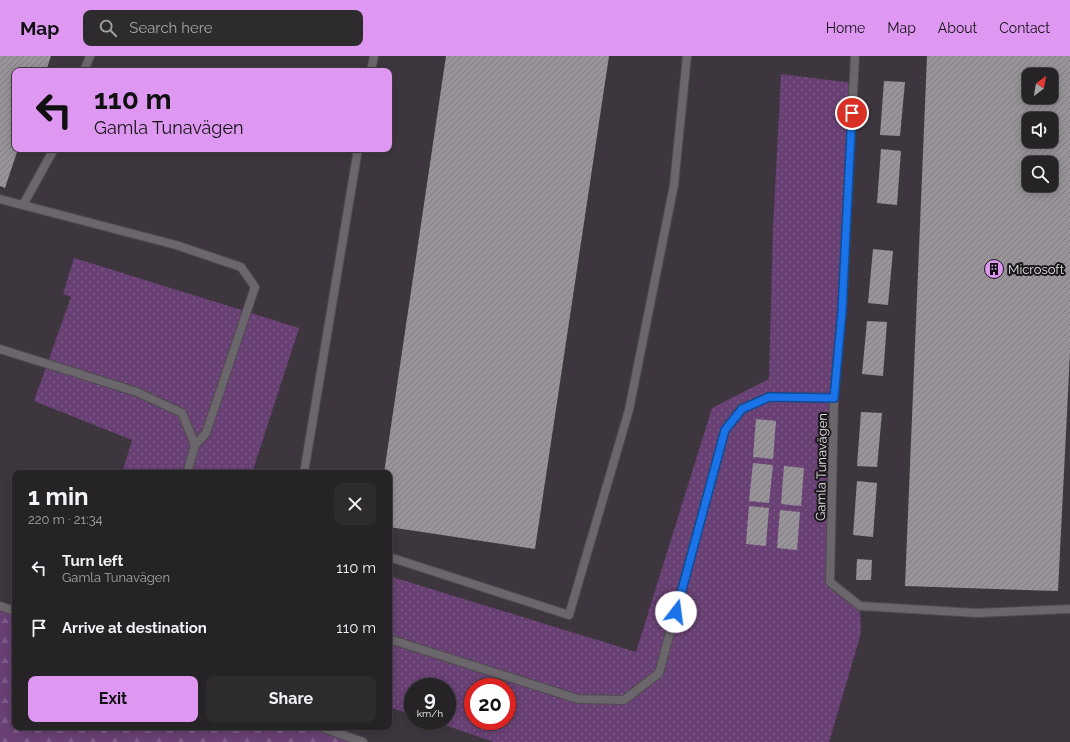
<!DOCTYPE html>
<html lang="en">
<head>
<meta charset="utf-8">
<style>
  body { margin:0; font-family:Raleway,sans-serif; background:#2e2b2e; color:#f1f3f6; height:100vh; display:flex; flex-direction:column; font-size:15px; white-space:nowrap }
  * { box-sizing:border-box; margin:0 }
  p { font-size:13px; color:#a4a4a7 }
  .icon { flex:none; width:22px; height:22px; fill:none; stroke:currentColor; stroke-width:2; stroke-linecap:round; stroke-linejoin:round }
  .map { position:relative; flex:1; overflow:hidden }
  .panel { position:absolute; left:12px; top:414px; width:380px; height:260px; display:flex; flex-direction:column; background:#262326; border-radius:8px; box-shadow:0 2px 10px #0003,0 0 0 1px #424043 }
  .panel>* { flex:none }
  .top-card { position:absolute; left:12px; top:12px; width:380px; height:84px; border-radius:8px; box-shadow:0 2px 10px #0003,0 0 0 1px #424043; background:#de98f2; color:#111; overflow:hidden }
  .needle { width:26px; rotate:31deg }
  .controls { position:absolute; left:1022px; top:12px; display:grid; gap:8px }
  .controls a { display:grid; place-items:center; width:36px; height:36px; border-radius:8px; background:#262326; box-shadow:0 2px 10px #0003,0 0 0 1px #424043; font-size:20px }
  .speed { position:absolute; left:404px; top:622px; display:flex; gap:8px; font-size:20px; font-weight:700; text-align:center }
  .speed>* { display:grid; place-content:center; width:52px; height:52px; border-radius:50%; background:#262326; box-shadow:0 2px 10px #0003,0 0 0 1px #424043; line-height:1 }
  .speed small { font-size:10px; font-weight:400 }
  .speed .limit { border:6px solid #d22; background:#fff; color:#111 }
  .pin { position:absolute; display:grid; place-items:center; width:34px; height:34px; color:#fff; margin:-17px; border:2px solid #fff; border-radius:50%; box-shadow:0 1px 4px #0007 }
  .me { position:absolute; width:44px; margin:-22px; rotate:15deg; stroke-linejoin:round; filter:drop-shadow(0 0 3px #0008) }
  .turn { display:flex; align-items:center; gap:14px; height:84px; padding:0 16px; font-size:18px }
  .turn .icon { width:52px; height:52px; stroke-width:2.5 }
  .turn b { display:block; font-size:28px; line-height:34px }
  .round { display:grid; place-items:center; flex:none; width:42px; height:42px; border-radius:8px; background:#2e2b2e }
  .overview { display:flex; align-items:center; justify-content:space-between; height:68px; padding:0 16px }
  h1 { font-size:24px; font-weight:700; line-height:30px }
  .button { display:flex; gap:8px; margin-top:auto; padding:8px 16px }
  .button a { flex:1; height:46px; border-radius:8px; background:#de98f2; color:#111; font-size:16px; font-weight:700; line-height:46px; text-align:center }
  .button a+a { background:#2e2b2e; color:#f1f3f6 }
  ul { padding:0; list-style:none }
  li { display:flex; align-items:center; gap:12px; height:60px; padding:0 16px }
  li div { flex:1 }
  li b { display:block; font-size:15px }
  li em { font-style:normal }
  header { display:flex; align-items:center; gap:24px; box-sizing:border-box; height:56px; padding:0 20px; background:#de98f2; color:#111 }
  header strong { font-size:19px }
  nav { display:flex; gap:22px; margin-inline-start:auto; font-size:14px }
  .search { width:280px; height:36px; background:#2e2b2e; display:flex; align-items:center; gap:10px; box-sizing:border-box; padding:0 14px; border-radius:8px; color:#a4a4a7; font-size:15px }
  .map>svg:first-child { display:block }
  .built { fill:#3d363f; fill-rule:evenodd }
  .grass { fill:url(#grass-dots); fill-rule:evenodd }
  .forest { fill:url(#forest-firs) }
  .building { fill:url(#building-hatch); fill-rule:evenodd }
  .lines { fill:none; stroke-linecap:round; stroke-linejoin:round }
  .service-casing { stroke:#4e4b4e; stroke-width:10 }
  .service { stroke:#6a666b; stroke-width:8 }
  .route-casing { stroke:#114b97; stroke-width:10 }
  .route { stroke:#1a73e8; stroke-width:7 }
  .labels { text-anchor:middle; stroke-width:4; stroke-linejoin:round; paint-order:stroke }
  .poi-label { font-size:13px; fill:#e1dfe1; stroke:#191719; text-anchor:start }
  .street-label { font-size:13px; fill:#e1dfe1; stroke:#191719 }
</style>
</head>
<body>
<header>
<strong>Map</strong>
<div class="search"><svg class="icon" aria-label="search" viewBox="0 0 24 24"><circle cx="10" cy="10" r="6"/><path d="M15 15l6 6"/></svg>Search here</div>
<nav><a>Home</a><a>Map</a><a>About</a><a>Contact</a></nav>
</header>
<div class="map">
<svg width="1070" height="686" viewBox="0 0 1070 686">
  <defs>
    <pattern id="grass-dots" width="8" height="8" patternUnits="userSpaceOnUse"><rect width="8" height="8" fill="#694074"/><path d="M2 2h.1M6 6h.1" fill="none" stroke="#7e5b88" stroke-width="1.8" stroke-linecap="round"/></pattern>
    <pattern id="forest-firs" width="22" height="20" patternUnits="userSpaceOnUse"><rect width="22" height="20" fill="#694074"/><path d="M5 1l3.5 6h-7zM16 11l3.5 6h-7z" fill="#7e5b88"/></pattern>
    <pattern id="building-hatch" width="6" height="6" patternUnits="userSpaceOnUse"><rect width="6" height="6" fill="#989499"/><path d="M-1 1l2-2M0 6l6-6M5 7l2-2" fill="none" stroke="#7f7c80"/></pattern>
  </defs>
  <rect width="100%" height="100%" fill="#322f33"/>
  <!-- built -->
  <path class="built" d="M0 0H1070V686H363L321 671H389V417H15V555L0 550ZM15 15H389V93H15ZM1029 19H1051V41H1029ZM1029 63H1051V85H1029ZM1029 107H1051V129H1029ZM413 631H447V665H413ZM473 631H507V665H473Z"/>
  <!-- grass -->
  <path class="grass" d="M781 18 853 27 830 526 860 550 861 577 829 686H494L433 665H447V631H413V659L389 651V520L636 596 712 352 769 323 773 173ZM473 631H507V665H473Z
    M74 202 299 272 252 417H122L132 384 34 345 71 241 63 238Z"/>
  <!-- forest -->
  <path class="forest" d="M0 550 15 555V671H321L363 686H0Z"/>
  <!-- building -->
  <path class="building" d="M0 0H51L46 15H15V93H18L5 132 0 130Z
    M446 0H609L535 493 389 471V417H384Z
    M927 0H1070V297L1058 535 905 530ZM1029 19H1051V41H1029ZM1029 63H1051V85H1029ZM1029 107H1051V129H1029Z
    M884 25 905 26 900 80 880 79Z
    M881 93 901 95 897 149 877 147Z
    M873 193 893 195 888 249 868 247Z
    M867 265 887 266 883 320 862 318Z
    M861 356 882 357 877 411 857 410Z
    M756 363 776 365 773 403 753 401Z
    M753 407 773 409 769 447 749 445Z
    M784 410 804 412 801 450 781 448Z
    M857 425 877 427 873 481 853 479Z
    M749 450 769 452 766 490 746 488Z
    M780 454 800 456 797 494 777 492Z
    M857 503 872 504 871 524H856Z"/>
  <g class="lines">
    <defs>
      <path id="service" d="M855 0 842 255 834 342 830 526 860 550 977 557 1070 553
        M84 15 90 0
        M371 15 374 0
        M0 143 176 189 241 211 255 231 206 377 195 389
        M23 149 54 93
        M0 293 137 336 182 357 195 389 187 417
        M304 417 358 93
        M389 501 569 559 629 354 674 129 687 0
        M0 550 15 555
        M389 583 578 643 624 644 659 617 725 374 741 353 769 341 834 342
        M321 671 363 686"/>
    </defs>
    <!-- service casing -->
    <use href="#service" class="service-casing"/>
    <!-- service -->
    <use href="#service" class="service"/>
  </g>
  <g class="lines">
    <defs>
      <path id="route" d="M676 556 725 374 742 353 769 341 834 342 842 255 852 57"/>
    </defs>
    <!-- route casing -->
    <use href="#route" class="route-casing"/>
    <!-- route -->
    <use href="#route" class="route"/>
  </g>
  <!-- icons -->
  <defs>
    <symbol id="building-disc" viewBox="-11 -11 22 22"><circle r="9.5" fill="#de98f2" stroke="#191719"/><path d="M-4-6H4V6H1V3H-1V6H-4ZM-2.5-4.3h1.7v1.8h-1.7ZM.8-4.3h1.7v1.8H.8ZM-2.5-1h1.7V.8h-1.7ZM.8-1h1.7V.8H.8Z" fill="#111"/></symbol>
  </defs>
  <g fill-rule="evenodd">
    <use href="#building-disc" x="983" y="202" width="22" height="22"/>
  </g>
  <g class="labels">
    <!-- poi labels -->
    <g class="poi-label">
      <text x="1008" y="218">Microsoft</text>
    </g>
    <!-- street labels -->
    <g class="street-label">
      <text transform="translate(821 411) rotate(-89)" y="5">Gamla Tunavägen</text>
    </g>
  </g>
</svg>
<div class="controls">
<a><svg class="needle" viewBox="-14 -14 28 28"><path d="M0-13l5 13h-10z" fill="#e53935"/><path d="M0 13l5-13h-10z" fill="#a4a4a7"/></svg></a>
<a><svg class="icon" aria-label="sound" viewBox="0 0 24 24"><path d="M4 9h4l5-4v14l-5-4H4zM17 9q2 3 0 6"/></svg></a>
<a><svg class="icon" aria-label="search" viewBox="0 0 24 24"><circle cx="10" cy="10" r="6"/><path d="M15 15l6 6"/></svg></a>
</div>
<div class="speed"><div>9<small>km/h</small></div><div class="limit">20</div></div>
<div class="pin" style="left:852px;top:57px;background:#d93025"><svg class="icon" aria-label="arrive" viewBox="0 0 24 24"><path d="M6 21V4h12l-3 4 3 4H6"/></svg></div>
<svg class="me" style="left:676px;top:556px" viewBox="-20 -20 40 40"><circle r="19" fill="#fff"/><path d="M0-13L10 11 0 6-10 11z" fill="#1a73e8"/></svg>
<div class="top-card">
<div class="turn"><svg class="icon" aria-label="left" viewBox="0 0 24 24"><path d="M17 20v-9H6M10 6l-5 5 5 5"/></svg><div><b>110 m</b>Gamla Tunavägen</div></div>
</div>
<section class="panel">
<div class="overview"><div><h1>1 min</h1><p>220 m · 21:34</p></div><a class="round"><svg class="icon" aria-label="close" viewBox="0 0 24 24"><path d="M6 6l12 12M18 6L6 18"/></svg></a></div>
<ul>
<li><svg class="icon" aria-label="left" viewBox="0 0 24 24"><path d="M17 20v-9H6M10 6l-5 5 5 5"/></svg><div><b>Turn left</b><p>Gamla Tunavägen</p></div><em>110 m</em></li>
<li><svg class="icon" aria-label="arrive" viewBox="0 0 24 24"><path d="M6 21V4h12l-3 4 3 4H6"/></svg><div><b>Arrive at destination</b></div><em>110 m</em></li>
</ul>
<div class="button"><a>Exit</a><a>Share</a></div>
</section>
</div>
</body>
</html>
